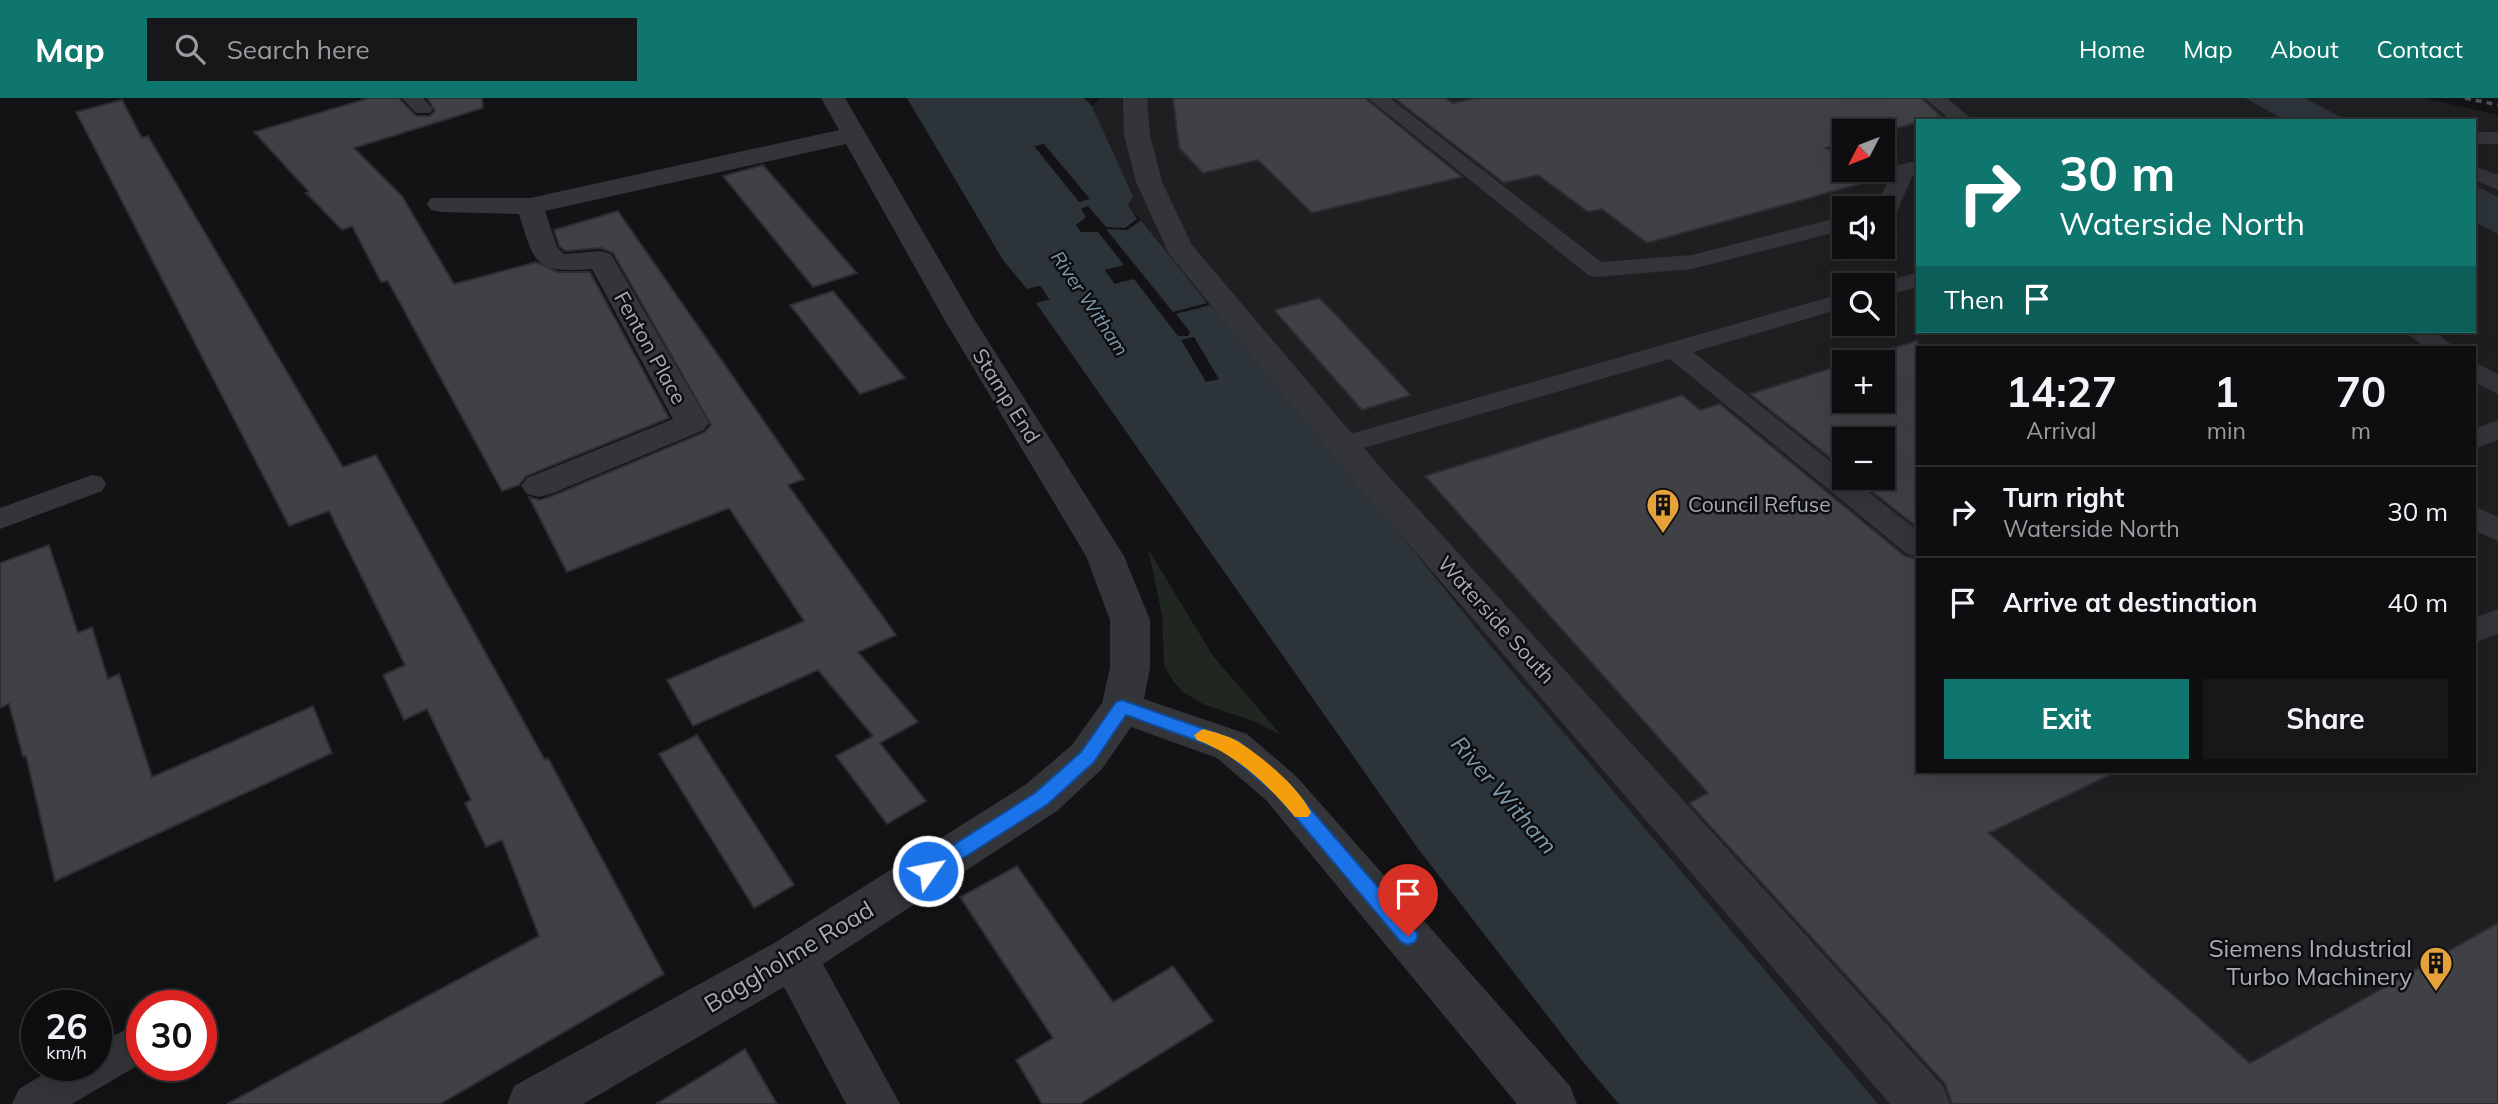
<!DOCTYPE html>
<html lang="en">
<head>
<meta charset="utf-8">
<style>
  body { margin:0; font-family:Mulish,sans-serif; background:#171719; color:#f1f3f6; height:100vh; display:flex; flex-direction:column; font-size:26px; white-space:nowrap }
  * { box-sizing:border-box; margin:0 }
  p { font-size:23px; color:#9b9c9f }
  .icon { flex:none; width:38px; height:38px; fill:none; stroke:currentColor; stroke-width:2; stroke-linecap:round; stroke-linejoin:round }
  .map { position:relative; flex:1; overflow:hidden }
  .side { position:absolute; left:1916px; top:248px; width:560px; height:427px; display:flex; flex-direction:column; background:#0e0e10; border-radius:0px; box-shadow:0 7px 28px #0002,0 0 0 2px #2e2e30 }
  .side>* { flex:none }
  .banner { position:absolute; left:1916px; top:21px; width:560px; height:214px; border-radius:0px; box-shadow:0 7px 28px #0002,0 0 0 2px #2e2e30; background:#0f766e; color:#fff; overflow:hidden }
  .needle { width:46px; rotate:228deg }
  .fabs { position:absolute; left:1832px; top:21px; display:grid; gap:14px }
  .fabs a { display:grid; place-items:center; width:63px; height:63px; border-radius:0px; background:#0e0e10; box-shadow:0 7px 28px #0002,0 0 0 2px #2e2e30; font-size:35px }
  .speed { position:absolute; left:21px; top:892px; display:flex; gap:14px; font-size:35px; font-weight:700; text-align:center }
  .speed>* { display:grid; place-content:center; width:91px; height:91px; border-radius:50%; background:#0e0e10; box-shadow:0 7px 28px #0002,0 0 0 2px #2e2e30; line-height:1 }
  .speed small { font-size:18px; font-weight:400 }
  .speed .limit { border:10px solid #d22; background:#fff; color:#111 }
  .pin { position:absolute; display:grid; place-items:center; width:60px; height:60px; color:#fff; margin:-72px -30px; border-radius:50% 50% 50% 0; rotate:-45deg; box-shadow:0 0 7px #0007 }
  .pin .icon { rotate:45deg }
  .me { position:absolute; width:77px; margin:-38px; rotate:57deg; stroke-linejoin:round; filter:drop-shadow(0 0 5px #0008) }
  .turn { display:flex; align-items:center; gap:24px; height:147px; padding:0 28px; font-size:32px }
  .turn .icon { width:91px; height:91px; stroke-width:2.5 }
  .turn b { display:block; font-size:49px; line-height:60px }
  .then { display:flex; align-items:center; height:66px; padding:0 28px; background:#0003; gap:14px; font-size:26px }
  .eta { display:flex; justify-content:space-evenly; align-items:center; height:119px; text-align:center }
  .eta b { font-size:42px; font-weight:700; line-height:49px }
  .primary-button { display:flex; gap:14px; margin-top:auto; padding:14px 28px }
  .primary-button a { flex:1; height:80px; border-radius:0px; background:#0f766e; color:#fff; font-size:28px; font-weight:700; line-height:80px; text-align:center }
  .primary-button a+a { background:#171719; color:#f1f3f6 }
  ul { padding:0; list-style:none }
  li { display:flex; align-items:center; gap:21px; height:91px; padding:0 28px; border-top:2px solid #2e2e30 }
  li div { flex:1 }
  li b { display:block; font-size:26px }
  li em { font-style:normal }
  header { display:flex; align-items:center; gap:42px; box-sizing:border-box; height:98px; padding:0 35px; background:#0f766e; color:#fff }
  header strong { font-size:33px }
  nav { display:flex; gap:38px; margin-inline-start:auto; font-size:24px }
  .search { width:490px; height:63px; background:#171719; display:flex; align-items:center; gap:18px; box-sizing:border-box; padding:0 24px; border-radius:0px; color:#9b9c9f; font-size:26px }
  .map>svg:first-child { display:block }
  .built { fill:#1f1f22; fill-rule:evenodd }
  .green { fill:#202720 }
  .water { fill:#2c343a }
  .pier { fill:#131315 }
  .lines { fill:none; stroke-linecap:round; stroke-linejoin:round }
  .river { fill:#2c343a; fill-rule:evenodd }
  .building { fill:#404145; stroke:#2d2d31; stroke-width:2 }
  .service { fill:#343539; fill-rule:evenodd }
  .minor { fill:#343539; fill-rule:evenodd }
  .rail { stroke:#4c4e52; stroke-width:3.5; stroke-dasharray:6 5; stroke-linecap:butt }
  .route { fill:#1a73e8; stroke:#114b97; stroke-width:2 }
  .slow { fill:#f59e0b }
  .labels { text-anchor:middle; stroke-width:5; stroke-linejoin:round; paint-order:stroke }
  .far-water-label { font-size:19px; font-style:italic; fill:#7e9aad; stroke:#0e0e10 }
  .street-label { font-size:21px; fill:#a6abb4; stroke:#0e0e10 }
  .poi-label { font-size:21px; fill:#a6abb4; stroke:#0e0e10; text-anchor:start }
  .water-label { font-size:23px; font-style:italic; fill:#7e9aad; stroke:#0e0e10 }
  .near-poi-label { font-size:24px; fill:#a6abb4; stroke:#0e0e10; text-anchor:end }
  .near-street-label { font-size:24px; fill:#a6abb4; stroke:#0e0e10 }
</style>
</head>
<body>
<header>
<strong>Map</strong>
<div class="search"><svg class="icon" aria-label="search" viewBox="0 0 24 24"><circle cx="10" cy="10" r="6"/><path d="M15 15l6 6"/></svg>Search here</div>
<nav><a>Home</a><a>Map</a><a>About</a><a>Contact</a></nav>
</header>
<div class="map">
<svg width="2498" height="1006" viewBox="0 0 2498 1006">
  <rect width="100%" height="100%" fill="#131315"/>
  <!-- built -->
  <path class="built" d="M1100 0H2424L2498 17V1006H1878L1489 546 1248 248 1194 191 1142 122 1130 113 1128 107 1133 98 1092 8ZM1918 23H2474V233H1918ZM1844 33H1883V72H1844ZM1844 110H1883V149H1844ZM1844 187H1883V226H1844ZM1918 250H2474V674H1918ZM1844 264H1883V303H1844ZM1844 341H1883V380H1844Z"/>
  <!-- green -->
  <path class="green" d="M1148 451 1213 558 1281 637 1256 624 1203 606 1183 594 1173 583 1164 567 1162 517Z"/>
  <!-- water -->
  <path class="water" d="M907 0H1084L1092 8 1133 98 1128 107 1137 121 1125 130 1106 129 1088 108 1081 111 1086 119 1076 127 1081 134H1098L1124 167 1027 191 1003 162Z
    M2245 0H2305L2348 23H2286Z
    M2474 87 2498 99V136L2475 124Z
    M1141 122 1207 205 1173 214 1106 131 1127 132Z
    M1134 181 1178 238H1188L1190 234 1176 216 1210 207 1248 248 1489 546 1878 1006H1619L1584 965 1419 752 1036 205Z"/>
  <!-- pier -->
  <path class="pier" d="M1044 46 1090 101 1079 104 1034 48Z
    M1194 239 1219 281 1206 284 1181 242Z"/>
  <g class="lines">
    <!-- river -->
    <path class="river" d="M955 0H1017L1020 54 1182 280 1193 287 1205 305 1193 323C1167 329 1146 332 1124 316L954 55Z"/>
  </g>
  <!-- building -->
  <path class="building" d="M369 0H399L416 18H430L435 13 427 0H482L483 10 354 50 402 98 454 186 536 164 558 174H590L669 320 526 378 519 387 502 393 388 183 381 184 352 128 342 132 306 95 309 94 254 34Z
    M1173 0H1365L1462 79 1312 115 1258 62 1203 75 1179 50Z
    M1394 0H1445L1453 5 1476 0H1922L1941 18 1883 34 1844 33V45L1826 50 1844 60V72H1864L1878 81 1647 145 1602 111 1588 114 1538 77 1504 85Z
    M122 2 142 40 148 38 343 369 376 357 545 662 548 660 664 876 440 1006H227L539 838 502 742 486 749 465 705 471 702 427 611 404 622 383 577 405 567 329 413 289 428 76 14Z
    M763 67 857 175 813 189 723 78Z
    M618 113 804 381 788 387 896 537 858 554 918 624 880 645 926 703 887 726 836 658 873 638 818 572 693 628 667 582 804 523 729 410 567 474 529 399 540 402 552 398 705 334 711 327 613 155 601 150 565 153 559 148 554 132Z
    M833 193 905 280 860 296 790 207Z
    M1319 200 1339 220 1411 297 1362 312 1274 212Z
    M1918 242V430L1855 380H1883V341H1844V371L1750 296 1844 266V303H1883V264H1849Z
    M1682 297 1700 312 1720 306 1905 458 1918 461V674H2116L1989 735 2250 965 2498 825V1006H1952L1945 986 1689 705 1708 695 1425 378Z
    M49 447 78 535 92 529 108 581 119 576 152 679 313 608 332 655 55 783 26 658 23 659 9 606 0 610V465Z
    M697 637 794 787 754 810 659 656Z
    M1017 768 1113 904 1173 868 1213 923 1080 1006H1042L1016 962 1053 940 960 799Z
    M745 951 777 1006H656L723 965Z"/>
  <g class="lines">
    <!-- service -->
    <path class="service" d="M402 0H423L433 11 430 15H416Z
      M1368 0H1390L1601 164 1692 157 1844 118V132L1692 171 1596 179 1588 177Z
      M1925 0H1947L1974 23H1951Z
      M2474 34H2498V46H2474Z
      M1918 62V75L1913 77 1897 114 1894 119 1883 122V110H1875L1893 73 1896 68Z
      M2474 68 2498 77V92L2474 82Z
      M1918 174V189L1883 198V187H1873Z
      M1844 195V210L1693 254 1844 374V380H1851L1918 433V459L1907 456 1670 261 1343 356 1333 353 1329 347 1333 341Z
      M2403 233H2433L2456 250H2426Z
      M2474 264 2498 276V296L2474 284Z
      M2498 322V342L2474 351V331Z
      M92 377 102 379 106 386 102 393 0 431V410Z
      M2474 408 2498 419V443L2474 432Z
      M2498 511V536L2474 545V520Z
      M142 925V965L72 1006H12L19 991 57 968H96V945Z"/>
    <!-- minor -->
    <path class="minor" d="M821 0H845L974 221 1124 458 1150 522V570L1144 601 1247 636 1297 679 1570 988 1577 1006H1517L1267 703 1217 660 1131 629 1102 671 1057 713 823 866 900 1006H846L784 889 583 1006H507L514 988 776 844 1025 687 1072 647 1102 605 1110 570V522L1086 458 944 221 846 46 545 113 557 149 564 156 601 153 611 156 709 325 704 332 551 396 539 399 527 396 521 388 527 380 673 321 592 171C535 175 535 168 519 116L441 114 431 112 427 106 431 100H530L839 32Z
      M1123 0H1147L1150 37 1162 84 1192 147 1381 370 1943 988 1950 1006H1890L1357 386 1169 156 1136 84 1124 37Z"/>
    <!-- rail -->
    <path class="rail" d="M2465 0 2498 7"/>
  </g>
  <!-- route -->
  <path class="route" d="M1122 602 1238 643 1289 686 1415 832 1418 838 1415 844 1408 847 1401 844 1276 696 1225 653 1126 617 1094 664 1048 706 935 778H922L919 773 922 767 1035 695 1081 654 1116 604Z"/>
  <!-- slow -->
  <path class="slow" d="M1203 631C1214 634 1229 638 1239 644 1263 660 1297 687 1311 714L1308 719H1295C1267 686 1237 657 1197 642L1194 637Z"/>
  <!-- icons -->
  <defs>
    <symbol id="building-pin" viewBox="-11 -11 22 30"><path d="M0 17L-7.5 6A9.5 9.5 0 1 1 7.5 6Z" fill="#e6a23a" stroke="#0e0e10"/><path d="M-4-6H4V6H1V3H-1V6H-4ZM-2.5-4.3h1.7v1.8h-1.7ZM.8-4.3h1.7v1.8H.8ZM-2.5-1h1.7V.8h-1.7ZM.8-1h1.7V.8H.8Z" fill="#111"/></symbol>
  </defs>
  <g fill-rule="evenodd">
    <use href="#building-pin" x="1644" y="388" width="38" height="52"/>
    <use href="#building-pin" x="2417" y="846" width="38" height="52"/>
  </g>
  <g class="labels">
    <!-- far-water labels -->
    <g class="far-water-label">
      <text transform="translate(1090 205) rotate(56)" y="7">River Witham</text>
    </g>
    <!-- street labels -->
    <g class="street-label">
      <text transform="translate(650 250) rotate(61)" y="7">Fenton Place</text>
      <text transform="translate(1006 298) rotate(58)" y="7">Stamp End</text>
      <text transform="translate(1496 522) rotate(48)" y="7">Waterside South</text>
    </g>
    <!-- poi labels -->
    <g class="poi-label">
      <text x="1688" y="414">Council Refuse</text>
    </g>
    <!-- water labels -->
    <g class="water-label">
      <text transform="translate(1504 697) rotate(49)" y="8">River Witham</text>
    </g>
    <!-- near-poi labels -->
    <g class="near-poi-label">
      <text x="2412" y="859">Siemens Industrial<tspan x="2412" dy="28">Turbo Machinery</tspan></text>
    </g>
    <!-- near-street labels -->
    <g class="near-street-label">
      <text transform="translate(789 859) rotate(-31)" y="8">Baggholme Road</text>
    </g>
  </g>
</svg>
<div class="fabs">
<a><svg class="needle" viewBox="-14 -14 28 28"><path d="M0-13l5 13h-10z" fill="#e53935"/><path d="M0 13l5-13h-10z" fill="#9b9c9f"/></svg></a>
<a><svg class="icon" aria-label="sound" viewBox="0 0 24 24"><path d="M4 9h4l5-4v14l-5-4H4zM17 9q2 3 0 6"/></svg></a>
<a><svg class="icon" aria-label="search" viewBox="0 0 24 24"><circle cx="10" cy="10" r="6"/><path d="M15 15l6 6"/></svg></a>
<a>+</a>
<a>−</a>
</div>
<div class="speed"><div>26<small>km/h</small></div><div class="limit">30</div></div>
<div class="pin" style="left:1408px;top:838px;background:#d93025"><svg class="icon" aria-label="arrive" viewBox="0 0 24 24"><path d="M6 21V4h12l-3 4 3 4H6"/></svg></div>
<svg class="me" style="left:928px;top:773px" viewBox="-20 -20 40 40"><circle r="17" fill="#1a73e8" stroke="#fff" stroke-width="3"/><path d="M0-11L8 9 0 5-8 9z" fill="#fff"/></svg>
<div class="banner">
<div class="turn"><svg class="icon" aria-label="right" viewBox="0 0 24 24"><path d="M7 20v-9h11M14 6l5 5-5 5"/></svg><div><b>30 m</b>Waterside North</div></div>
<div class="then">Then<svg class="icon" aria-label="arrive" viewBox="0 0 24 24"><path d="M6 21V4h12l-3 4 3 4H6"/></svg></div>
</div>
<section class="side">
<div class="eta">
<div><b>14:27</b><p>Arrival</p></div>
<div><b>1</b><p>min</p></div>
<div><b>70</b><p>m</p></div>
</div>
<ul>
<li><svg class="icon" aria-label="right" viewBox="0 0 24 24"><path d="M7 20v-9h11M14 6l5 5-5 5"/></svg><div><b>Turn right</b><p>Waterside North</p></div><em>30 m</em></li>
<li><svg class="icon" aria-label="arrive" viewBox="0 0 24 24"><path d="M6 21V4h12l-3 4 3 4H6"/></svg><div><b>Arrive at destination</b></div><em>40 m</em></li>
</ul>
<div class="primary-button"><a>Exit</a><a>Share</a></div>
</section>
</div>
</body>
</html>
